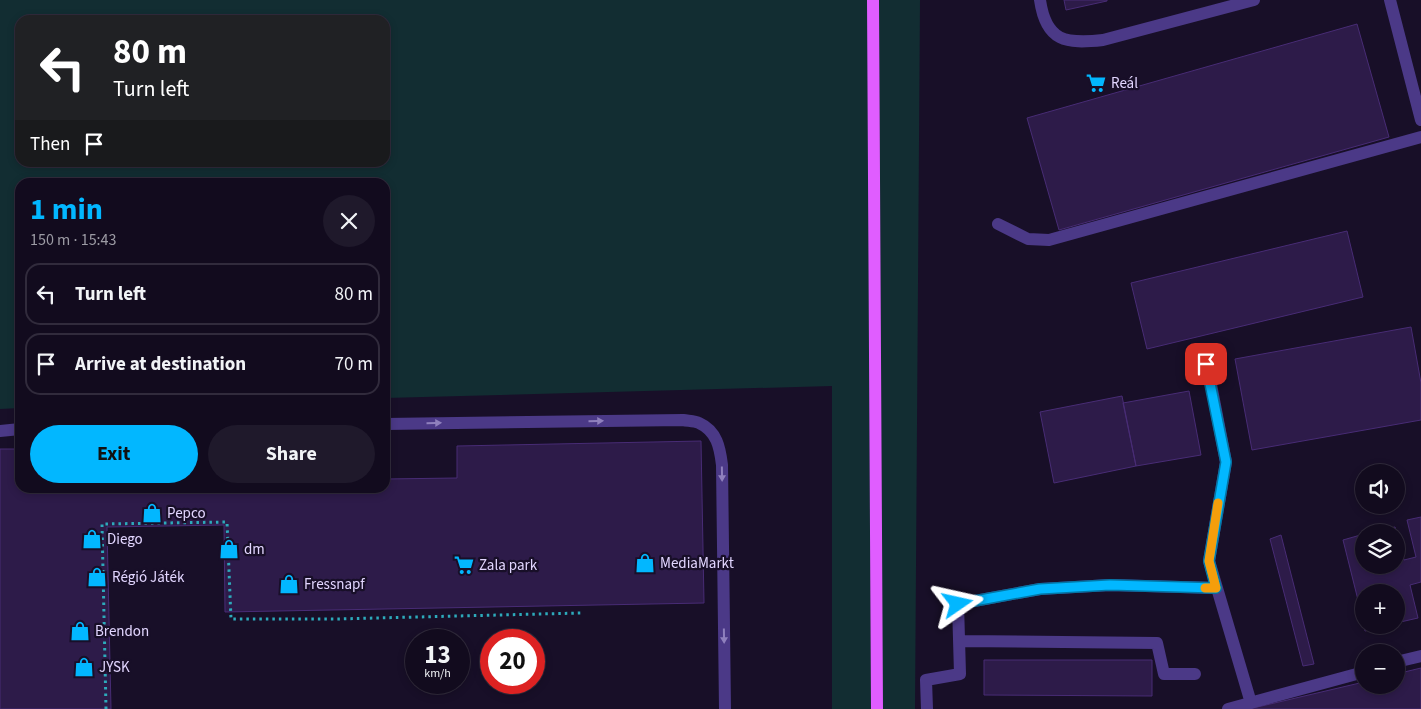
<!DOCTYPE html>
<html lang="en">
<head>
<meta charset="utf-8">
<style>
  body { margin:0; font-family:"Source Sans 3",sans-serif; background:#1f192b; color:#f1f3f6; height:100vh; display:flex; flex-direction:column; font-size:19px; white-space:nowrap }
  * { box-sizing:border-box; margin:0 }
  p { font-size:16px; color:#9c9ba4 }
  .icon { flex:none; width:28px; height:28px; fill:none; stroke:currentColor; stroke-width:2; stroke-linecap:round; stroke-linejoin:round }
  .map { position:relative; flex:1; overflow:hidden }
  .side { position:absolute; left:15px; top:178px; width:375px; height:315px; display:flex; flex-direction:column; background:#120b1e; border-radius:15px; box-shadow:0 2px 8px #0003,0 0 0 1px #312b3c }
  .side>* { flex:none }
  .banner { position:absolute; left:15px; top:15px; width:375px; height:152px; border-radius:15px; box-shadow:0 2px 8px #0003,0 0 0 1px #312b3c; background:#202124; color:#fff; overflow:hidden }
  .tools { position:absolute; left:1355px; top:464px; display:grid; gap:10px }
  .tools a { display:grid; place-items:center; width:50px; height:50px; border-radius:50%; background:#120b1e; box-shadow:0 2px 8px #0003,0 0 0 1px #312b3c; font-size:25px }
  .speed { position:absolute; left:405px; top:629px; display:flex; gap:10px; font-size:25px; font-weight:700; text-align:center }
  .speed>* { display:grid; place-content:center; width:65px; height:65px; border-radius:50%; background:#120b1e; box-shadow:0 2px 8px #0003,0 0 0 1px #312b3c; line-height:1 }
  .speed small { font-size:12px; font-weight:400 }
  .speed .limit { border:8px solid #d22; background:#fff; color:#111 }
  .pin { position:absolute; display:grid; place-items:center; width:42px; height:42px; color:#fff; margin:-21px; border-radius:10px; box-shadow:0 2px 8px #0006 }
  .me { position:absolute; width:55px; margin:-28px; rotate:79deg; stroke-linejoin:round; filter:drop-shadow(0 0 4px #0008) }
  .turn { display:flex; align-items:center; gap:18px; height:105px; padding:0 15px; font-size:22px }
  .turn .icon { width:65px; height:65px; stroke-width:2.5 }
  .turn b { display:block; font-size:35px; line-height:42px }
  .then { display:flex; align-items:center; height:48px; padding:0 15px; background:#0003; gap:10px; font-size:19px }
  .round { display:grid; place-items:center; flex:none; width:52px; height:52px; border-radius:26px; background:#1f192b }
  .overview { display:flex; align-items:center; justify-content:space-between; height:85px; padding:0 15px }
  h1 { font-size:30px; font-weight:700; line-height:38px; color:#02b7ff }
  .cta { display:flex; gap:10px; margin-top:auto; padding:10px 15px }
  .cta a { flex:1; height:58px; border-radius:30px; background:#02b7ff; color:#111; font-size:20px; font-weight:700; line-height:58px; text-align:center }
  .cta a+a { background:#1f192b; color:#f1f3f6 }
  ul { padding:0; list-style:none }
  li { display:flex; align-items:center; gap:15px; height:62px; margin:0 10px 8px; padding:0 5px; border:2px solid #312b3c; border-radius:15px }
  li div { flex:1 }
  li b { display:block; font-size:19px }
  li em { font-style:normal }
  .map>svg:first-child { display:block }
  .green { fill:#122d32; fill-rule:evenodd }
  .building { fill:#2d1b49; stroke:#482c75 }
  .lines { fill:none; stroke-linecap:round; stroke-linejoin:round }
  .path { stroke:#2daabb; stroke-width:3; stroke-dasharray:2.5 4; stroke-linecap:butt }
  .minor { stroke:#4b3987; stroke-width:12 }
  .major { stroke:#e05dff; stroke-width:12 }
  .oneway { fill:#8f80bd }
  .route-casing { stroke:#0177a6; stroke-width:12 }
  .route { stroke:#02b7ff; stroke-width:9 }
  .slow { stroke:#f59e0b; stroke-width:9 }
  .labels { text-anchor:middle; stroke-width:4.5; stroke-linejoin:round; paint-order:stroke }
  .poi-label { font-size:15px; fill:#e2d6ff; stroke:#180f28; text-anchor:start }
</style>
</head>
<body>
<div class="map">
<svg width="1421" height="709" viewBox="0 0 1421 709">
  <rect width="100%" height="100%" fill="#180f28"/>
  <!-- green -->
  <path class="green" d="M0 0H920L915 709H832V386L385 398V182H20V408L0 409ZM20 20H385V162H20Z"/>
  <!-- building -->
  <path class="building" d="M1064 0H1107V1L1066 10Z
    M1357 24 1389 137 1059 230 1027 118Z
    M1347 231 1363 297 1147 349 1131 283Z
    M1411 327 1421 383V420L1252 450 1235 359Z
    M1189 391 1201 455 1136 466 1123 403Z
    M1122 396 1136 466 1054 483 1040 412Z
    M701 441 704 603 225 612 224 525 107 527 111 709H0V449H20V488H385V479L457 478V446Z
    M1421 517V582L1410 585 1418 618 1396 623V592H1364V624L1343 540 1364 534V565H1396V532H1371L1395 527 1404 560 1416 557 1407 520Z
    M1281 535 1314 664 1303 666 1270 539Z
    M1364 625H1389L1365 631Z
    M984 660H1152V696L984 695Z
    M1421 668V709H1249L1364 682V685H1396V674Z"/>
  <g class="lines">
    <!-- path -->
    <path class="path" d="M106 709 102 524 227 522 231 619H335L581 613"/>
    <!-- minor -->
    <path class="minor" d="M1040 0C1046 42 1066 44 1103 40L1254 0
      M1390 0 1421 120
      M998 224 1028 239 1049 240 1421 137
      M1207 364 1226 462 1209 561 1251 703
      M385 424 683 420C688 421 695 421 699 423 717 431 720 448 722 465L725 709
      M0 431 20 429
      M959 641 1157 643 1164 674H1195
      M1396 662 1421 656
      M927 709 926 680 960 674 958 604 1040 589 1110 585 1216 588
      M1228 709 1364 672"/>
    <!-- major -->
    <path class="major" d="M873 0 877 709"/>
  </g>
  <!-- one-way arrows -->
  <defs><path id="oneway-solid" d="M-6-.8H1V-3.2L6.5 0L1 3.2V.8H-6Z" transform="scale(1.25)"/></defs>
  <g class="oneway">
    <use href="#oneway-solid" transform="translate(596 421) rotate(-1)"/>
    <use href="#oneway-solid" transform="translate(434 423) rotate(-1)"/>
    <use href="#oneway-solid" transform="translate(722 474) rotate(89)"/>
    <use href="#oneway-solid" transform="translate(724 636) rotate(89)"/>
  </g>
  <g class="lines">
    <defs>
      <path id="route" d="M958 604 1040 589 1110 585 1216 588 1209 561 1226 462 1206 364"/>
    </defs>
    <!-- route casing -->
    <use href="#route" class="route-casing"/>
    <!-- route -->
    <use href="#route" class="route"/>
    <!-- slow -->
    <path class="slow" d="M1205 588H1216L1209 561 1218 503"/>
  </g>
  <!-- icons -->
  <defs>
    <symbol id="supermarket-bare" viewBox="-9 -9 18 18"><path d="M-6-5.5h2.5l.6 2H6L4.5 2H-2.5L-4.4-4H-6ZM-1.5 3.2a1.3 1.3 0 1 0 .1 0ZM3 3.2a1.3 1.3 0 1 0 .1 0Z" fill="#02b7ff" stroke="#180f28" stroke-width="2.5" paint-order="stroke"/></symbol>
    <symbol id="shop-bare" viewBox="-9 -9 18 18"><path d="M-5-2.5h2.3a2.7 3.5 0 0 1 5.4 0H5L5.5 6h-11ZM-1.5-2.5h3a1.5 2.3 0 0 0-3 0Z" fill="#02b7ff" stroke="#180f28" stroke-width="2.5" paint-order="stroke"/></symbol>
  </defs>
  <g fill-rule="evenodd">
    <use href="#supermarket-bare" x="1082" y="69" width="28" height="28"/>
    <use href="#shop-bare" x="138" y="499" width="28" height="28"/>
    <use href="#shop-bare" x="78" y="525" width="28" height="28"/>
    <use href="#shop-bare" x="215" y="535" width="28" height="28"/>
    <use href="#shop-bare" x="631" y="549" width="28" height="28"/>
    <use href="#supermarket-bare" x="450" y="551" width="28" height="28"/>
    <use href="#shop-bare" x="83" y="563" width="28" height="28"/>
    <use href="#shop-bare" x="275" y="570" width="28" height="28"/>
    <use href="#shop-bare" x="66" y="617" width="28" height="28"/>
    <use href="#shop-bare" x="70" y="653" width="28" height="28"/>
  </g>
  <g class="labels">
    <!-- poi labels -->
    <g class="poi-label">
      <text x="1111" y="88">Reál</text>
      <text x="167" y="518">Pepco</text>
      <text x="107" y="544">Diego</text>
      <text x="244" y="554">dm</text>
      <text x="660" y="568">MediaMarkt</text>
      <text x="479" y="570">Zala park</text>
      <text x="112" y="582">Régió Játék</text>
      <text x="304" y="589">Fressnapf</text>
      <text x="95" y="636">Brendon</text>
      <text x="99" y="672">JYSK</text>
    </g>
  </g>
</svg>
<div class="tools">
<a><svg class="icon" aria-label="sound" viewBox="0 0 24 24"><path d="M4 9h4l5-4v14l-5-4H4zM17 9q2 3 0 6"/></svg></a>
<a><svg class="icon" aria-label="layers" viewBox="0 0 24 24"><path d="M12 4l9 5-9 5-9-5zM3 14l9 5 9-5"/></svg></a>
<a>+</a>
<a>−</a>
</div>
<div class="speed"><div>13<small>km/h</small></div><div class="limit">20</div></div>
<div class="pin" style="left:1206px;top:364px;background:#d93025"><svg class="icon" aria-label="arrive" viewBox="0 0 24 24"><path d="M6 21V4h12l-3 4 3 4H6"/></svg></div>
<svg class="me" style="left:958px;top:604px" viewBox="-20 -20 40 40"><path d="M0-17L14 15 0 8-14 15z" fill="#02b7ff" stroke="#fff" stroke-width="4"/></svg>
<div class="banner">
<div class="turn"><svg class="icon" aria-label="left" viewBox="0 0 24 24"><path d="M17 20v-9H6M10 6l-5 5 5 5"/></svg><div><b>80 m</b>Turn left</div></div>
<div class="then">Then<svg class="icon" aria-label="arrive" viewBox="0 0 24 24"><path d="M6 21V4h12l-3 4 3 4H6"/></svg></div>
</div>
<section class="side">
<div class="overview"><div><h1>1 min</h1><p>150 m · 15:43</p></div><a class="round"><svg class="icon" aria-label="close" viewBox="0 0 24 24"><path d="M6 6l12 12M18 6L6 18"/></svg></a></div>
<ul>
<li><svg class="icon" aria-label="left" viewBox="0 0 24 24"><path d="M17 20v-9H6M10 6l-5 5 5 5"/></svg><div><b>Turn left</b></div><em>80 m</em></li>
<li><svg class="icon" aria-label="arrive" viewBox="0 0 24 24"><path d="M6 21V4h12l-3 4 3 4H6"/></svg><div><b>Arrive at destination</b></div><em>70 m</em></li>
</ul>
<div class="cta"><a>Exit</a><a>Share</a></div>
</section>
</div>
</body>
</html>
